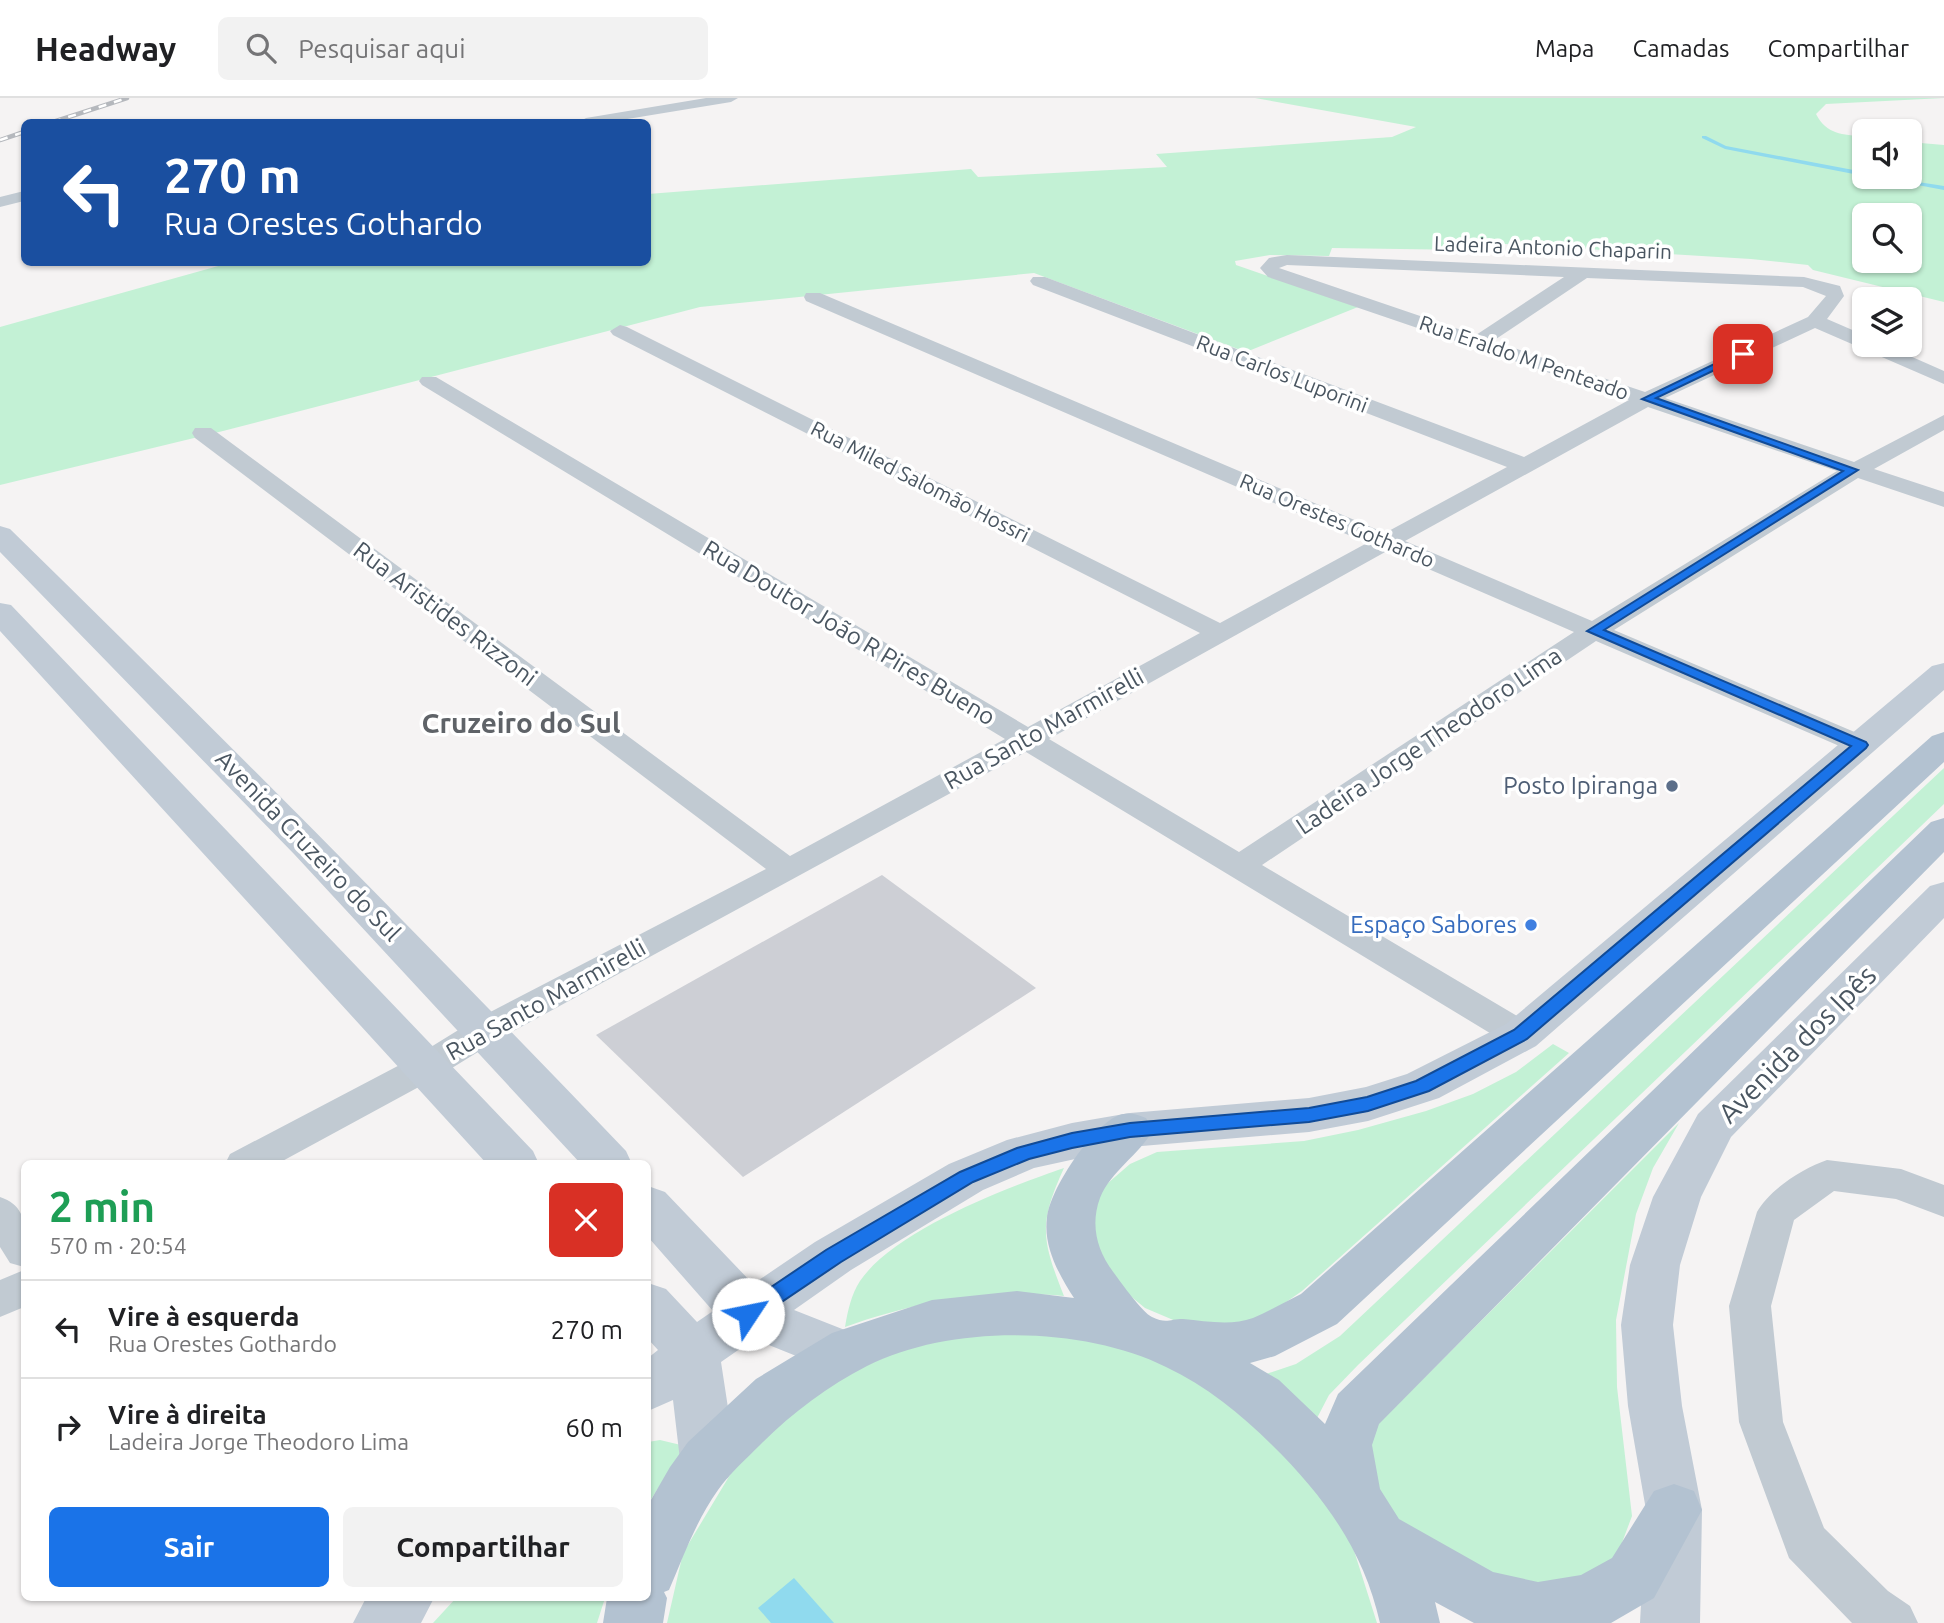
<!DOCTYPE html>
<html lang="pt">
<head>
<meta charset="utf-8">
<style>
  body { margin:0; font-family:Ubuntu,sans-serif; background:#f2f2f2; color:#202124; height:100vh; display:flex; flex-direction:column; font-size:26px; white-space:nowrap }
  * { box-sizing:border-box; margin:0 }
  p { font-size:23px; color:#757577 }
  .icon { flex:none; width:38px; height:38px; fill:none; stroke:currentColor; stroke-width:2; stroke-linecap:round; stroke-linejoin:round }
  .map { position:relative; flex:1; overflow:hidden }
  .sheet { position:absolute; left:21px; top:1062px; width:630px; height:441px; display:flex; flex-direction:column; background:#fff; border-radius:10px; box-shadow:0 2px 5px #0004 }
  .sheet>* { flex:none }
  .guide { position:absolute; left:21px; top:21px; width:630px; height:147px; border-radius:10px; box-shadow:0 2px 5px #0004; background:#1a4fa0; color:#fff; overflow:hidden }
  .controls { position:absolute; left:1852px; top:21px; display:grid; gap:14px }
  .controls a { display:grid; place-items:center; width:70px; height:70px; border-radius:10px; background:#fff; box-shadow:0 2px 5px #0004; font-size:35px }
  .pin { position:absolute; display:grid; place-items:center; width:60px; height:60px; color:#fff; margin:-30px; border-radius:14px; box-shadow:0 4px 10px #0006 }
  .me { position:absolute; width:77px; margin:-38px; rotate:56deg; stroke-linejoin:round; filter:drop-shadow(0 0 5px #0008) }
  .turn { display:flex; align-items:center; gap:24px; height:147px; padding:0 28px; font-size:32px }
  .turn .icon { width:91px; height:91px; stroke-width:2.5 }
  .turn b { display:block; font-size:49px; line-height:60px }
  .round { display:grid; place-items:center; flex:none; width:74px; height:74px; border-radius:10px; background:#f2f2f2 }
  .summary { display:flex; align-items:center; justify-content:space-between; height:119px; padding:0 28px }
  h1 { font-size:42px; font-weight:700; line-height:52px; color:#1e9e55 }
  .primary-button { display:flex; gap:14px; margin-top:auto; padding:14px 28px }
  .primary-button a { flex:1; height:80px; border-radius:10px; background:#1a73e8; color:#fff; font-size:28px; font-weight:700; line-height:80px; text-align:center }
  .primary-button a+a { background:#f2f2f2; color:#202124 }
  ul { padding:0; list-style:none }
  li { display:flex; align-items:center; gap:21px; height:98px; padding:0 28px; border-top:2px solid #e0e0e0 }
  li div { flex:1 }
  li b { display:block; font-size:26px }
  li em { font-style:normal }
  header { display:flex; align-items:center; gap:42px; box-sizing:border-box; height:98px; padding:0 35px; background:#fff; border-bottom:2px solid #e0e0e0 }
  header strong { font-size:33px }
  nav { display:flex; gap:38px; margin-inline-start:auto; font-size:24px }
  .search { width:490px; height:63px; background:#f2f2f2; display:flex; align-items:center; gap:18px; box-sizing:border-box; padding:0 24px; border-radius:10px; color:#757577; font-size:26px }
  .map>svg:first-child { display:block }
  .green { fill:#c3f1d5; fill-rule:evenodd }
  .water { fill:#90daee }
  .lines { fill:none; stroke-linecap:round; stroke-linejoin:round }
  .stream { fill:#90daee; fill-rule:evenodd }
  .building { fill:#cdcfd5 }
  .street { fill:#c1cad2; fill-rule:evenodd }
  .secondary { fill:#c1cbd6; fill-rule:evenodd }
  .primary { fill:#b3c2d1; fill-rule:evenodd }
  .rail-casing { stroke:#b5b8bd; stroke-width:4.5 }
  .rail { stroke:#fff; stroke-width:2.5; stroke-dasharray:8; stroke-linecap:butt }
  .route { fill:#1a73e8; stroke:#114b97; stroke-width:2 }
  .service-dot { fill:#5c6f8a; stroke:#fff; stroke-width:2.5 }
  .shop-dot { fill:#3f7fe0; stroke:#fff; stroke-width:2.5 }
  .labels { text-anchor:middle; stroke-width:7; stroke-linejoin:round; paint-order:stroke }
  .far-street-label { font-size:21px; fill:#4a5661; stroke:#fff }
  .street-label { font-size:24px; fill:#4a5661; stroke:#fff }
  .service-label { font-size:24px; fill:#4e5e75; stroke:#fff; text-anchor:end }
  .shop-label { font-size:24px; fill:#366cbe; stroke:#fff; text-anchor:end }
  .quarter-label { font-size:28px; font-weight:bold; fill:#5f6368; stroke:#fff }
  .near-street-label { font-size:28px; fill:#4a5661; stroke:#fff }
</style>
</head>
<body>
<header>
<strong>Headway</strong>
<div class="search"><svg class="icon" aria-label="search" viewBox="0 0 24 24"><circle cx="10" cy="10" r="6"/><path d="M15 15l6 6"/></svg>Pesquisar aqui</div>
<nav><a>Mapa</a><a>Camadas</a><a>Compartilhar</a></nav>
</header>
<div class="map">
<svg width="1944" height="1525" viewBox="0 0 1944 1525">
  <rect width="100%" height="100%" fill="#f5f3f3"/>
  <!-- green -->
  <path class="green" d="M1255 0H1944L1826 6 1816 16C1827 37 1842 36 1864 39V79H1909V44L1944 47V204L1813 172 1808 167 1751 161 1472 144 1468 152 1332 150 1329 158 1270 157 1235 163 1236 167 1358 209 1246 254 1034 175 700 209 223 333 0 387V229L229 165 648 164V96L971 71 978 79 1167 69 1156 56 1392 39 1416 29ZM1864 117H1909V163H1864Z
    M1944 670V706L1358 1267 1329 1297 1316 1322 1263 1277 1296 1266 1340 1238Z
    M1553 946 1569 955 1302 1193 1266 1218 1241 1227 1178 1224 1145 1210 1117 1187 1098 1162 1091 1129 1096 1100 1108 1085 1130 1066 1157 1054 1304 1043 1358 1032 1426 1013 1473 996 1516 974Z
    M1679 1025 1653 1070 1636 1116 1616 1222 1617 1289 1632 1418 1617 1458 1593 1481 1520 1491 1432 1455 1380 1402 1367 1349 1378 1326Z
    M1064 1070C1038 1127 1042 1142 1064 1198 988 1191 918 1203 845 1229 848 1212 851 1197 860 1183 895 1132 1006 1090 1064 1070Z
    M1020 1231 1118 1245 1209 1285 1289 1351 1350 1440 1377 1525H667L683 1455 742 1357 825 1285 923 1243Z
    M660 1342 685 1348 648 1406V1344Z
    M456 1500H605L597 1525H433Z"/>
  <!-- water -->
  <path class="water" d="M794 1480 834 1525H771L758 1510Z"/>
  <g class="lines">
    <!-- stream -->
    <path class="stream" d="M1702 38H1706L1726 48 1864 74V78L1725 51 1702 40Z
      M1875 79H1886L1944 88V92Z"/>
  </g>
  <!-- building -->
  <path class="building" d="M882 777 1036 890 743 1079 596 937Z"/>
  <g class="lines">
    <!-- street -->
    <path class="street" d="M706 0H738L731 4 609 24H579L586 20Z
      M24 93V103L0 109V99Z
      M1287 157 1804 179 1840 188 1844 198 1827 221 1864 237V247H1885L1944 273V286L1815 230 1665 300 1854 364 1944 317V332L1874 371 1944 394V409L1858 380 1614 532 1871 641 1875 647 1871 653 1861 656 1851 653 1596 543 1262 767 1534 928 1539 937 1534 946 1521 950 1508 946 1026 654 499 941 439 978 277 1066H225L230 1056 413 960 473 923 766 771 195 340 192 335 195 330H211L790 758 1005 641 422 287 419 283 422 279H436L1028 629 1200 535 613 237 610 233 620 227 627 229 1220 525 1367 445 806 203 804 199 806 195H820L1385 435 1507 369 1033 187 1030 183 1033 179H1045L1524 359 1629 302 1268 179 1260 170 1269 160ZM1287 167 1564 179 1476 237 1279 170ZM1587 180 1803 189 1826 198 1808 219 1645 294 1493 243ZM1648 309 1837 373 1592 523 1405 443ZM1387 453 1574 534 1239 754 1049 641Z
      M1827 1062 1901 1071 1944 1087V1119L1896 1101 1834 1093 1794 1122 1771 1208 1783 1324 1824 1430 1888 1493 1910 1508 1918 1525H1852L1789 1460 1739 1324 1729 1208 1757 1114C1769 1092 1803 1070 1827 1062Z
      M0 1099C33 1110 24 1140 24 1169L10 1165 0 1149Z
      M24 1172V1209L0 1219V1182Z"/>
    <!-- secondary -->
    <path class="secondary" d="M0 428 10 431C219 635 424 842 626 1053L632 1066H581L294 756 0 454Z
      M0 505 11 507 533 1053 539 1066H487L0 533Z
      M1944 565V592L1536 948 1439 1000 1368 1023 1309 1034 1130 1049 1034 1070 983 1092 851 1172 794 1212 860 1238 867 1254 860 1270 841 1276 754 1241 721 1264 736 1362 728 1380 708 1387 688 1380 680 1362 673 1302 648 1313V1260L658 1252 648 1241V1185L666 1191 697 1224 713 1213 648 1139V1088L665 1094 753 1186 815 1144 949 1066 1007 1042 1072 1025 1130 1015 1309 1000 1366 989 1407 976 1506 926 1932 568Z
      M1944 784V820L1731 1039 1701 1099 1680 1167 1673 1227 1682 1308 1702 1412 1700 1525H1640L1646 1412 1628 1308 1621 1227 1630 1167 1653 1099 1698 1016 1930 788Z
      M366 1500H434L421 1525H353Z"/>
    <!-- primary -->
    <path class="primary" d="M1944 634V664L1337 1226 1275 1258 1250 1265 1279 1282 1325 1326 1338 1296 1931 724 1944 720V754L1379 1326 1372 1347 1380 1391 1399 1421 1493 1474 1538 1484 1581 1477 1612 1460 1654 1393 1674 1386 1694 1393 1702 1412 1654 1500 1611 1525H1474L1435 1504 1440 1525H1380C1364 1453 1324 1398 1272 1347 1241 1316 1206 1288 1166 1269 1083 1228 951 1226 867 1268 828 1288 792 1315 761 1346 746 1361 730 1375 718 1392 696 1423 684 1457 669 1492L664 1494 667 1500 663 1525H603L607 1500H648V1407L670 1369 688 1344 756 1281 832 1235 932 1202 1017 1193 1074 1200C1059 1177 1043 1148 1047 1120 1050 1091 1090 1032 1115 1019 1127 1013 1135 1016 1146 1020L1153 1032C1139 1057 1111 1073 1100 1100 1090 1127 1097 1153 1114 1175 1122 1186 1142 1214 1152 1219 1166 1226 1170 1221 1183 1221 1206 1223 1231 1228 1253 1220 1269 1213 1285 1204 1301 1196L1932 638Z"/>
    <defs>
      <path id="rail" d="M53 24 127 0
        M0 42 24 34"/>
    </defs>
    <!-- rail casing -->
    <use href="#rail" class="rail-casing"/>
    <!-- rail -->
    <use href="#rail" class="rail"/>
  </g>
  <!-- route -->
  <path class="route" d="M1739 254 1748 256 1656 300 1858 372 1604 532 1866 644 1868 647 1866 650 1527 941 1429 993 1368 1013 1309 1024 1130 1039 1072 1050 1029 1061 973 1084 841 1164 755 1222 748 1225 740 1222 737 1216 740 1210 826 1152 960 1074 1017 1050 1072 1035 1130 1025 1309 1010 1367 999 1416 983 1514 932 1851 648 1587 533 1843 373 1642 301Z"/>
  <!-- markers -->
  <circle class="service-dot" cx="1672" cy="688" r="7"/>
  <circle class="shop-dot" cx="1531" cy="827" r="7"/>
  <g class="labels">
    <!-- far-street labels -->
    <g class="far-street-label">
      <text transform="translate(1553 150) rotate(2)" y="7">Ladeira Antonio Chaparin</text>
      <text transform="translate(1524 260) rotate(19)" y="7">Rua Eraldo M Penteado</text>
      <text transform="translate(1282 276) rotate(21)" y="7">Rua Carlos Luporini</text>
      <text transform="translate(920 384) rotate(27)" y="7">Rua Miled Salomão Hossri</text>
      <text transform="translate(1337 423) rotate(23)" y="7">Rua Orestes Gothardo</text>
    </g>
    <!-- street labels -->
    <g class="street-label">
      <text transform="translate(445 516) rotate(37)" y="8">Rua Aristides Rizzoni</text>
      <text transform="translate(849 535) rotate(31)" y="8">Rua Doutor João R Pires Bueno</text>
      <text transform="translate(1044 631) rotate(-29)" y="8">Rua Santo Marmirelli</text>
      <text transform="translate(1429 643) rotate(-34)" y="8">Ladeira Jorge Theodoro Lima</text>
      <text transform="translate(308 748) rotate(46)" y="8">Avenida Cruzeiro do Sul</text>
      <text transform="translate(546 902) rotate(-29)" y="8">Rua Santo Marmirelli</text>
    </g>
    <!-- service labels -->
    <g class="service-label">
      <text x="1658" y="696">Posto Ipiranga</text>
    </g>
    <!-- shop labels -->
    <g class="shop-label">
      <text x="1517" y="835">Espaço Sabores</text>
    </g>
    <!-- quarter labels -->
    <g class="quarter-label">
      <text x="521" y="635">Cruzeiro do Sul</text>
    </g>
    <!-- near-street labels -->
    <g class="near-street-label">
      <text transform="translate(1797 946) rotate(-45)" y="10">Avenida dos Ipês</text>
    </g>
  </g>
</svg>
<div class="controls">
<a><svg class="icon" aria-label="sound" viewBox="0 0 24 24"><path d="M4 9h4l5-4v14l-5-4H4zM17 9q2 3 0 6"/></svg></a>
<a><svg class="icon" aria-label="search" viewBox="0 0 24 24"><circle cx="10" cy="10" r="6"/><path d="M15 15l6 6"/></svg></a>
<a><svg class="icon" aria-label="layers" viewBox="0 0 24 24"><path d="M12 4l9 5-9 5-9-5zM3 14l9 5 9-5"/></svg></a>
</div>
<div class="pin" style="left:1743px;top:256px;background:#d93025"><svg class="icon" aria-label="arrive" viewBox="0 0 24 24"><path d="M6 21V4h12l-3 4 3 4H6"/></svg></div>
<svg class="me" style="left:748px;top:1216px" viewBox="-20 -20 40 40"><circle r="19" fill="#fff"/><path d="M0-13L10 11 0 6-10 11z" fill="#1a73e8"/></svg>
<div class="guide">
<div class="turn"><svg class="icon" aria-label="left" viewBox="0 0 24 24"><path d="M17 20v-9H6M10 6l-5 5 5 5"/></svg><div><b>270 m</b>Rua Orestes Gothardo</div></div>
</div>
<section class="sheet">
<div class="summary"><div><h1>2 min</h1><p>570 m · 20:54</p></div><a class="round" style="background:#d93025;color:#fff"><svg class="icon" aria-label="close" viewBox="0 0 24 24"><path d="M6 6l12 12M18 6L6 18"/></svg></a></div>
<ul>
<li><svg class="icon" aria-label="left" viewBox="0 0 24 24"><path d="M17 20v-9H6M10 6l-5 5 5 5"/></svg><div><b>Vire à esquerda</b><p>Rua Orestes Gothardo</p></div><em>270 m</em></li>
<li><svg class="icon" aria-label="right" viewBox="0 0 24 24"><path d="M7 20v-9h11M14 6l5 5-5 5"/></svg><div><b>Vire à direita</b><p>Ladeira Jorge Theodoro Lima</p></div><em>60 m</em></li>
</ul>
<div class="primary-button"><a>Sair</a><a>Compartilhar</a></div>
</section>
</div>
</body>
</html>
